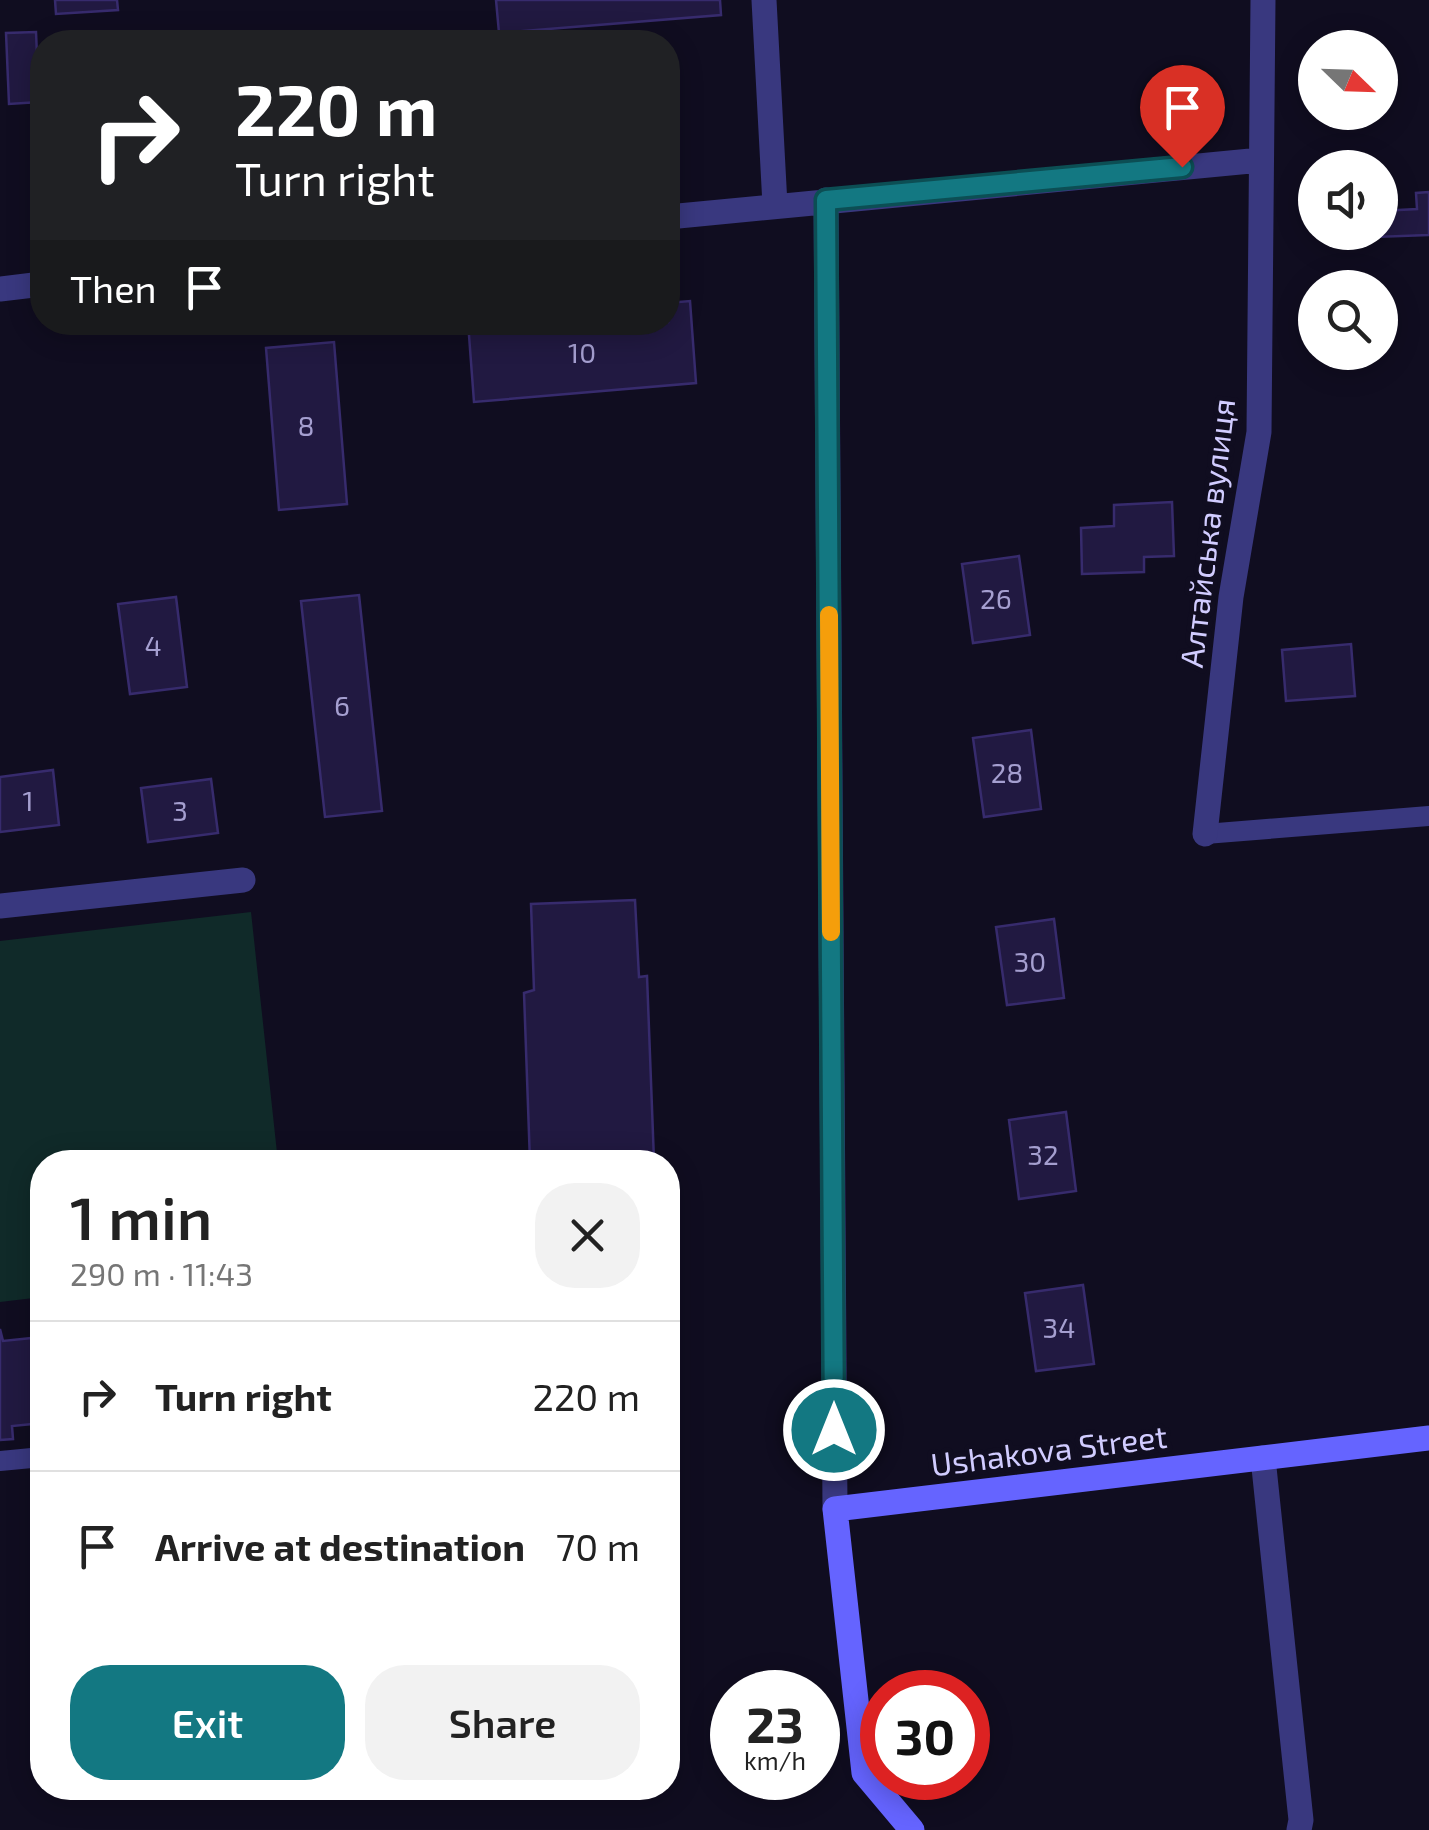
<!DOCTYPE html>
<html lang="en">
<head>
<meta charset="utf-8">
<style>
  body { margin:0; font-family:"Exo 2",sans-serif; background:#f2f2f2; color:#222; height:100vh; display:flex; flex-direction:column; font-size:38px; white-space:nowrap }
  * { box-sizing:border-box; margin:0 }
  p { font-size:32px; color:#767676 }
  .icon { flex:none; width:55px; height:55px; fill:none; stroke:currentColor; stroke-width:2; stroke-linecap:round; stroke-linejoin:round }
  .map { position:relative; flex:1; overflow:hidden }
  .sheet { position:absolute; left:30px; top:1150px; width:650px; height:650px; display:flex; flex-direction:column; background:#fff; border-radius:40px; box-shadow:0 5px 25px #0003 }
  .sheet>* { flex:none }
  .guide { position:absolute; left:30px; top:30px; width:650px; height:305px; border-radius:40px; box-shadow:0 5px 25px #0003; background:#202124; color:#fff; overflow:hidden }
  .needle { width:65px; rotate:113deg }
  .fabs { position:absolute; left:1298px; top:30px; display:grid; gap:20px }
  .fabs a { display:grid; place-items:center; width:100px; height:100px; border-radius:50%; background:#fff; box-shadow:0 5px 25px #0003; font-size:50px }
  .speed { position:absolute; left:710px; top:1670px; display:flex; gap:20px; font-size:50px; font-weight:700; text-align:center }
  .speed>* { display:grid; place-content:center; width:130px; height:130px; border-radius:50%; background:#fff; box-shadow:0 5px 25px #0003; line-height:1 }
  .speed small { font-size:25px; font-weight:400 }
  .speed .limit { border:15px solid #d22; background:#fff; color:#111 }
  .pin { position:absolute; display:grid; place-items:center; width:85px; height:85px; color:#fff; margin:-102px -42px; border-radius:50% 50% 50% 0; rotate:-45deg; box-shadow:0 0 10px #0007 }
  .pin .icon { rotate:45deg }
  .me { position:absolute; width:110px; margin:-55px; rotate:0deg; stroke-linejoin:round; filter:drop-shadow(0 0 8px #0008) }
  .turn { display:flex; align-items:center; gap:35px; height:210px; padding:0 40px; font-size:45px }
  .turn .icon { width:130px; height:130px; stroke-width:2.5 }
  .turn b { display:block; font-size:70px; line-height:85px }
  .then { display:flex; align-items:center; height:95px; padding:0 40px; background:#0003; gap:20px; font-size:38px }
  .round { display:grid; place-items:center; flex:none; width:105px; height:105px; border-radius:40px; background:#f2f2f2 }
  .summary { display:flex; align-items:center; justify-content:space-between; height:170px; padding:0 40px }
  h1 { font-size:60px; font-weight:600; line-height:75px }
  .action { display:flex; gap:20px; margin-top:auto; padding:20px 40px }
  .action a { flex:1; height:115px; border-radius:40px; background:#137882; color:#fff; font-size:40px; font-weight:600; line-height:115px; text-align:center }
  .action a+a { background:#f2f2f2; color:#222 }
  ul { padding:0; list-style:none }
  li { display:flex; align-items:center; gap:30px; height:150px; padding:0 40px; border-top:2px solid #e0e0e0 }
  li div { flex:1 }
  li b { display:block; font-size:38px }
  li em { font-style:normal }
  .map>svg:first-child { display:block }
  .green { fill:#102a29 }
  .building { fill:#211941; stroke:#372b6d; stroke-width:2.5 }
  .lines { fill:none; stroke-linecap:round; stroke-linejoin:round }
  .lane { stroke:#39387f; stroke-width:20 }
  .street { stroke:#39387f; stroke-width:25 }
  .secondary { stroke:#6564ff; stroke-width:25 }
  .route-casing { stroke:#0c4e54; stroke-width:25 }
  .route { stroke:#137882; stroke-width:18 }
  .slow { stroke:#f59e0b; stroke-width:18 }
  .labels { text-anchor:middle; stroke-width:10; stroke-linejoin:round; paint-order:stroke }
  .number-label { font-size:28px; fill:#a59fd0 }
  .street-label { font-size:32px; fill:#d1ccff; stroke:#100d20 }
</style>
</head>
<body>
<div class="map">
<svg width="1429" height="1830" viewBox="0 0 1429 1830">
  <rect width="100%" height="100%" fill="#100d20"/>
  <!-- green -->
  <path class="green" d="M251 912 278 1162H42V1297L0 1302V941Z"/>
  <!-- building -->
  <path class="building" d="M55 0H117L118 10 56 14Z
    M496 0H720L721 15 499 33Z
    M36 32 39 102 9 104 6 33Z
    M1429 192V235L1375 237V232H1380V211L1417 209 1416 193Z
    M690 301 696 383 474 402 468 322H668V303Z
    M334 342 347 504 279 510 266 348Z
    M1172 502 1174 556 1144 557V572L1082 574 1081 528 1114 526V505Z
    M1019 556 1030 635 973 643 962 564Z
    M359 595 382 811 325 817 301 601Z
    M176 597 187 687 130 694 118 604Z
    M1351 644 1355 696 1286 701 1282 650Z
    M1031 730 1041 809 984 817 973 738Z
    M53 770 59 825 0 832V777Z
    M211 779 218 833 148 842 141 788Z
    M635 900 639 977 647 976 654 1161 530 1162 524 993 534 990 531 904Z
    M1054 919 1064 998 1007 1005 996 927Z
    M1066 1112 1076 1191 1019 1199 1009 1120Z
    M1083 1285 1094 1364 1036 1371 1025 1293Z
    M0 1329 3 1341 42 1337V1423L12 1426 13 1439 0 1440Z"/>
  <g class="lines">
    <!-- lane -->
    <path class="lane" d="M1205 834 1429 816
      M0 1461 42 1457"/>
    <!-- street -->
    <path class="street" d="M764 0 775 205
      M826 200 835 1509
      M668 217 1261 160
      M0 289 42 284
      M1205 834 1231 597 1259 432 1263 0
      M0 906 243 880
      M1263 1458 1301 1820 1299 1830"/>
    <!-- secondary -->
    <path class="secondary" d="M912 1830 864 1773 835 1509 1429 1438"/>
  </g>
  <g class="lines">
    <defs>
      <path id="route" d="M834 1430 826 200 1182 167"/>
    </defs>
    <!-- route casing -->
    <use href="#route" class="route-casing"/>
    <!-- route -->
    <use href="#route" class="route"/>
    <!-- slow -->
    <path class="slow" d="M829 615 831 932"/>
  </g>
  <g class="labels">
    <!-- number labels -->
    <g class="number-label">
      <text x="582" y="363">10</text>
      <text x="306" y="436">8</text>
      <text x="996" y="609">26</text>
      <text x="153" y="656">4</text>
      <text x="342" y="716">6</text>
      <text x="1007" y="783">28</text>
      <text x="28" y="811">1</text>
      <text x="180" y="821">3</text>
      <text x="1030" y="972">30</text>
      <text x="1043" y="1165">32</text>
      <text x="1059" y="1338">34</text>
    </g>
    <!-- street labels -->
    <g class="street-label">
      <text transform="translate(1208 533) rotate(-83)" y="11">Алтайська вулиця</text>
      <text transform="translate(1049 1451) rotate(-7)" y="11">Ushakova Street</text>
    </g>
  </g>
</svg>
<div class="fabs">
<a><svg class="needle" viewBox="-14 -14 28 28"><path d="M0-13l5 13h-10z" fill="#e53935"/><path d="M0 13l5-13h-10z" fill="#767676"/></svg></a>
<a><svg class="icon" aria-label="sound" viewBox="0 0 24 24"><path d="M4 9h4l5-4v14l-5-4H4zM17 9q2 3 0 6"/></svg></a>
<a><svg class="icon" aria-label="search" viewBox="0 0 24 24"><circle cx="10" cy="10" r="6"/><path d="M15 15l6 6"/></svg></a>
</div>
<div class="speed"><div>23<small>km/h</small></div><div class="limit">30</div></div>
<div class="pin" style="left:1182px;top:167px;background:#d93025"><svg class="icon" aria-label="arrive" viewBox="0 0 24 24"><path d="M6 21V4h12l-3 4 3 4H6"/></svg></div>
<svg class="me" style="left:834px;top:1430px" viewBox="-20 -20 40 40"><circle r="17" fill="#137882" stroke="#fff" stroke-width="3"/><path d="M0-11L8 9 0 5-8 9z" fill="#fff"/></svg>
<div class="guide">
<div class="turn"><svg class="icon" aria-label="right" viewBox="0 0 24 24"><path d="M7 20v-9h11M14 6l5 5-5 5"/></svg><div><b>220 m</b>Turn right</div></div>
<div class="then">Then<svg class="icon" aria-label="arrive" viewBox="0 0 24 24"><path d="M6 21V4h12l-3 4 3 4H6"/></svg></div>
</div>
<section class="sheet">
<div class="summary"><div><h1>1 min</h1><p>290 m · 11:43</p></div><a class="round"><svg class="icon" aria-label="close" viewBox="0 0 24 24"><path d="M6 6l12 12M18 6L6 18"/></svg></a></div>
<ul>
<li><svg class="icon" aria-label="right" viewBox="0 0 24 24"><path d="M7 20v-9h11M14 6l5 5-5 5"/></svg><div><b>Turn right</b></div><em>220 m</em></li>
<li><svg class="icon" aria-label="arrive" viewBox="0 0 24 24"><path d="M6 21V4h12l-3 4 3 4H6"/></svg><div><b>Arrive at destination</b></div><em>70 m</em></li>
</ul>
<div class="action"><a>Exit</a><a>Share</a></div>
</section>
</div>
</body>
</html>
